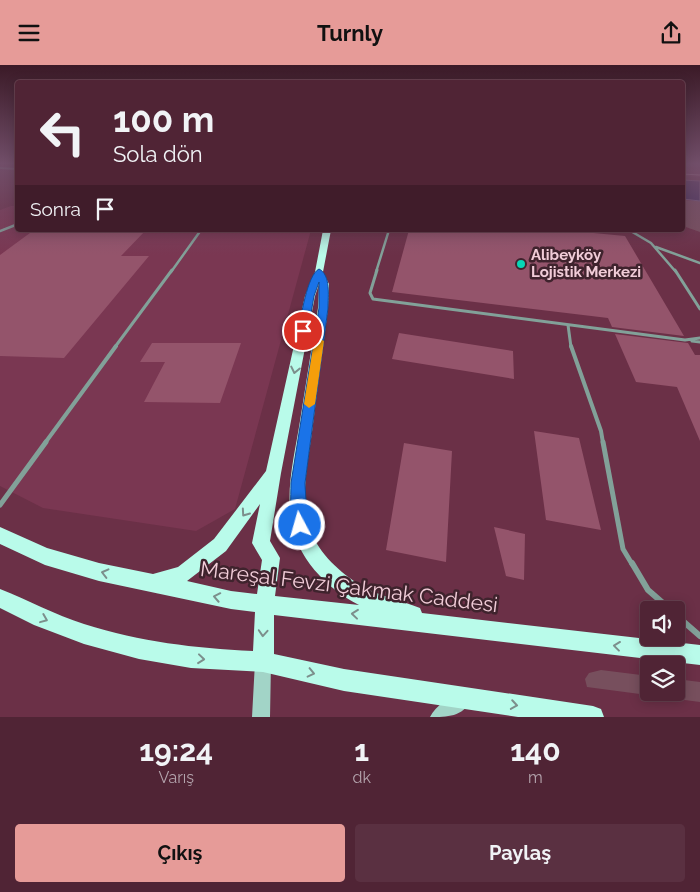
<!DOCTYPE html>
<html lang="tr">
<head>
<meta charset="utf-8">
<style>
  body { margin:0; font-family:Raleway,sans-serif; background:#5a3041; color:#f1f3f6; height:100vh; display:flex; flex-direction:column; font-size:19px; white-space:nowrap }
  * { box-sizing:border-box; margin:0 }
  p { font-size:16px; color:#b4a4ad }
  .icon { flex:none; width:28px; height:28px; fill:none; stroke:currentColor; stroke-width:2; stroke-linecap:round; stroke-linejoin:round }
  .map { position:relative; height:652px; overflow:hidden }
  .drawer { display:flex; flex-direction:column; background:#502435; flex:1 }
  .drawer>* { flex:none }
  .guide { position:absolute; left:15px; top:15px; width:670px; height:152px; border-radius:5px; box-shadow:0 2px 12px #0003,0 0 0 1px #674150; background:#502435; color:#f1f3f6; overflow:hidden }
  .tools { position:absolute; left:640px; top:536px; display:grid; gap:10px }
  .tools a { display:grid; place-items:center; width:45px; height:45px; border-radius:5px; background:#502435; box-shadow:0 2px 12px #0003,0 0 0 1px #674150; font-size:25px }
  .pin { position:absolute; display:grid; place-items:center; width:42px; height:42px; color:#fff; margin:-21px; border:2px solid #fff; border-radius:50%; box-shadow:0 1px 5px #0007 }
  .me { position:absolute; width:55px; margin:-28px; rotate:354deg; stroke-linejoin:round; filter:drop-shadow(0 0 4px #0008) }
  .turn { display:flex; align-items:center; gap:18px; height:105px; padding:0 15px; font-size:22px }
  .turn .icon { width:65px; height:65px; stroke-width:2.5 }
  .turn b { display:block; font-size:35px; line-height:42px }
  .then { display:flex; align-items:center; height:48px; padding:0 15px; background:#0003; gap:10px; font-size:19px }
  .eta { display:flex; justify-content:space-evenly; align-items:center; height:85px; text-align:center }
  .eta b { font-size:30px; font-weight:700; line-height:35px }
  .cta { display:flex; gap:10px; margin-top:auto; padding:10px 15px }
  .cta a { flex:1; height:58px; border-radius:5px; background:#e69b98; color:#111; font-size:20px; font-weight:700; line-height:58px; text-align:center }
  .cta a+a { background:#5a3041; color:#f1f3f6 }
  header { display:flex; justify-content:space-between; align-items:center; height:65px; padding:0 15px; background:#e69b98; color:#111; font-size:22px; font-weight:700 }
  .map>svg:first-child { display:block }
  .built { fill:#7a3752 }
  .green { fill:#774f5d }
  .water { fill:#3b2c5b; stroke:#725c80 }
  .building { fill:#94546b }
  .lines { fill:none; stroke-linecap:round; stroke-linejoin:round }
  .lane-far5 { stroke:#82a199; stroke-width:2 }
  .lane-far4 { stroke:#82a199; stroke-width:2.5 }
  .lane-far3 { stroke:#82a199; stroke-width:3 }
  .lane-far2 { stroke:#82a199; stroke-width:4 }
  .lane-far1 { stroke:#82a199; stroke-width:5 }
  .lane { stroke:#82a199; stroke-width:6 }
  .secondary { fill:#a2d4c7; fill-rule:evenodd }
  .primary { fill:#b9fbea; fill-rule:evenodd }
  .tram { stroke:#be91a1; stroke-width:1 }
  .oneway { stroke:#7c8f8c }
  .route { fill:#1a73e8; stroke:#114b97 }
  .slow { fill:#f59e0b }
  .poi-dot { fill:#06d5b6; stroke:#3f232d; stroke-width:2 }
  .labels { text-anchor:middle; stroke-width:5; stroke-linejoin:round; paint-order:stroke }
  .far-poi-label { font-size:15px; font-weight:bold; fill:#f1ccd8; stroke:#3f232d; text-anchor:start }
  .near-street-label { font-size:21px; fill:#f1ccd8; stroke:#3f232d }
</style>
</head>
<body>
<header><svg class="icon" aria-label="menu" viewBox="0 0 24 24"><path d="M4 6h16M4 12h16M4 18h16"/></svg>Turnly<svg class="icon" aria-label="share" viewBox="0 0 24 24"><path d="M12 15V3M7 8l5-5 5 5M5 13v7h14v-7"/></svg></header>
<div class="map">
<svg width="700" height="652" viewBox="0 0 700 652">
  <rect width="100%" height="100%" fill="#6b3047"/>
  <!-- built -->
  <path class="built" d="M683 98H700V112L683 111Z
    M11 141H17L18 165H311L235 444 196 466 43 443 0 421V145Z"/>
  <!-- green -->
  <path class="green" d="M682 135 700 136V167L683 161Z
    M601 605 649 611V628H676V614L700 617V637L587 622 585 614 589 608Z"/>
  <!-- water -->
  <path class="water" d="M683 115 700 116V136L683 134Z"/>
  <!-- building -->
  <path class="building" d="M34 165H146L121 191H149L64 293 0 291V190Z
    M409 165H562L625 171 684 271 612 262 608 253 392 227Z
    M399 268 513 286 514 314 392 294Z
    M615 269 688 278 695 290H700V376L677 322 636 317Z
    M152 278H241L220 338 144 337 165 297H140Z
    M534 366 579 373 601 465 546 455Z
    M404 378 452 386 446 497 386 485Z
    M494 462 525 469 524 515 506 511Z"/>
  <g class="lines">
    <!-- lane-far5 -->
    <path class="lane-far5" d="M0 103 18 104"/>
    <!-- lane-far4 -->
    <path class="lane-far4" d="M629 165 651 178 676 207
      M0 166 18 159
      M656 182 700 198
      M171 207 201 165
      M376 207 389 165"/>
    <!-- lane-far3 -->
    <path class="lane-far3" d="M377 205 370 228 373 234 685 275 700 273
      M675 205 700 244
      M568 260 571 282
      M692 276 700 277
      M115 282 172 205"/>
    <!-- lane-far2 -->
    <path class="lane-far2" d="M571 281 601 366 603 378
      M45 378 116 281"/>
    <!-- lane-far1 -->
    <path class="lane-far1" d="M603 377 623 484 632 499
      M0 440 46 377"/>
    <!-- lane -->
    <path class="lane" d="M632 498 648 525 671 545
      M676 550 700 571"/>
    <!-- secondary -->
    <path class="secondary" d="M263 589 269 591 271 597 270 652H252L255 597 257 591Z
      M462 626 468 629 471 635C463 652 447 652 430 652 435 641 451 631 462 626Z"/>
    <!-- primary -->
    <path class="primary" d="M323 165H331L323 207 329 219 328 243C323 284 317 326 312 367 308 397 300 432 309 461 316 485 337 505 357 518 377 531 398 534 420 543L422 548 700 580V600L274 550V589L344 604 593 641 601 644 604 652H518L344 626 263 607 191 603 139 594 84 579 34 560 0 543V524C28 535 55 550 84 559 142 577 193 583 253 586L255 547 231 544 99 516 45 500 0 479V462L47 483 99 498 153 509 178 502 214 474 266 406 305 231 315 207ZM319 219 318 243C312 281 306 318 300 356 295 388 286 421 291 454 295 491 327 524 359 540L275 531 280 493 270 476 281 408 315 231ZM260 439 252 478 262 495 257 529 231 526 187 516 226 486Z"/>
    <!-- tram -->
    <path class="tram" d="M682 109 700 110"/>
  </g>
  <!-- one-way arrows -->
  <defs><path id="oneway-chevron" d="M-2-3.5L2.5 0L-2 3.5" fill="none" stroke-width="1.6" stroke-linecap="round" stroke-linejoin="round" transform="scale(1.25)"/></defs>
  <g class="oneway">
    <use href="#oneway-chevron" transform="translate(295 305) rotate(102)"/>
    <use href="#oneway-chevron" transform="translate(245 448) rotate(125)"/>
    <use href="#oneway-chevron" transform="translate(105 508) rotate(-166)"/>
    <use href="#oneway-chevron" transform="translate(217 532) rotate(-169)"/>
    <use href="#oneway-chevron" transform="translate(355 549) rotate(-174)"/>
    <use href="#oneway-chevron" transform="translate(44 554) rotate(22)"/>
    <use href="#oneway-chevron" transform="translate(263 568) rotate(94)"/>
    <use href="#oneway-chevron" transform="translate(617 581) rotate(-173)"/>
    <use href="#oneway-chevron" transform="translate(201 594) rotate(6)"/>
    <use href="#oneway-chevron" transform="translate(311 608) rotate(13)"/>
    <use href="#oneway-chevron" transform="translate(514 640) rotate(9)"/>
  </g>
  <!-- sky -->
  <linearGradient id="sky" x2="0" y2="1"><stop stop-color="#3b1a27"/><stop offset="0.52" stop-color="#714e69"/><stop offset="1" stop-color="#714e69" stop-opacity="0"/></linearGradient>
  <rect width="700" height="190" fill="url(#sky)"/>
  <!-- route -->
  <path class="route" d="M319 204C331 210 328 231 328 243L305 418C305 429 309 457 306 465L300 467 295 465C289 451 291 433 291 418L319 243V217L314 231 308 266 303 269 298 266C301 253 307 210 319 204Z"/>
  <!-- slow -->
  <path class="slow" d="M319 273 324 276 315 339 309 343 304 339 314 276Z"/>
  <!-- markers -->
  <circle class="poi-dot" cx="521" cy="199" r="5"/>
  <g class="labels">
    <!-- far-poi labels -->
    <g class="far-poi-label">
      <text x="531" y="195">Alibeyköy<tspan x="531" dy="17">Lojistik Merkezi</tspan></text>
    </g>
    <!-- near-street labels -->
    <g class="near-street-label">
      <text transform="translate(349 522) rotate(7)" y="7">Mareşal Fevzi Çakmak Caddesi</text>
    </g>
  </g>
</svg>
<div class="tools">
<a><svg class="icon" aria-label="sound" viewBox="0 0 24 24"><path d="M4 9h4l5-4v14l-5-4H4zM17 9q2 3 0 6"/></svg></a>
<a><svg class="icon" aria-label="layers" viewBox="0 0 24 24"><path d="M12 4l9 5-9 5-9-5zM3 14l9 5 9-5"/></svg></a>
</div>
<div class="pin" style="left:303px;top:266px;background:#d93025"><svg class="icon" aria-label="arrive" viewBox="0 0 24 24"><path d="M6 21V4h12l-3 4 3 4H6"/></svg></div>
<svg class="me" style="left:300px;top:460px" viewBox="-20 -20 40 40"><circle r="17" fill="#1a73e8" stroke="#fff" stroke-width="3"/><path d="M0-11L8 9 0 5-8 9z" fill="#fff"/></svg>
<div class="guide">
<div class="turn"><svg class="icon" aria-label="left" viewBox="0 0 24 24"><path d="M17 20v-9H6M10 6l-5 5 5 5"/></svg><div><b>100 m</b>Sola dön</div></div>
<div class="then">Sonra<svg class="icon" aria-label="arrive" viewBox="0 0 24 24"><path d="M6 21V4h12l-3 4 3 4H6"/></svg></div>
</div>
</div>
<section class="drawer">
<div class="eta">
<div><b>19:24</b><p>Varış</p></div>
<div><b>1</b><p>dk</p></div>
<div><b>140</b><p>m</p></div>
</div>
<div class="cta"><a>Çıkış</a><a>Paylaş</a></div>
</section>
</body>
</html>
